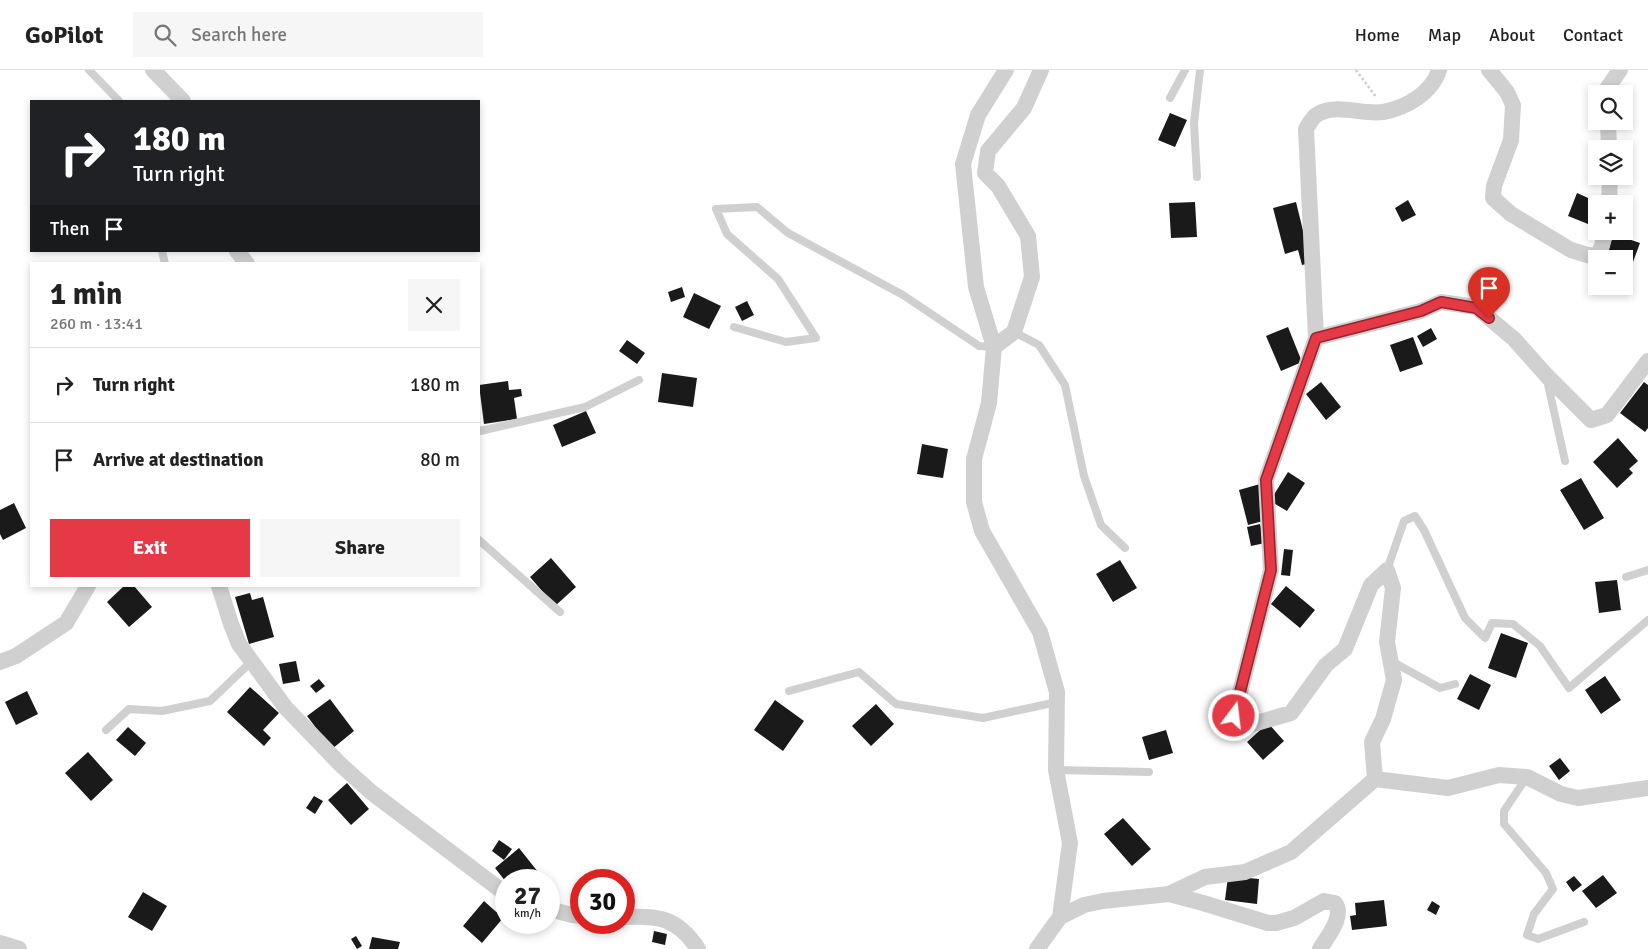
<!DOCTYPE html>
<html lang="en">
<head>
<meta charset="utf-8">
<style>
  body { margin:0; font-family:Signika,sans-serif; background:#f6f6f6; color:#222; height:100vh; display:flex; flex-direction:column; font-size:19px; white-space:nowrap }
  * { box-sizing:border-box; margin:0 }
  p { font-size:16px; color:#767676 }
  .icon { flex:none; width:28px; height:28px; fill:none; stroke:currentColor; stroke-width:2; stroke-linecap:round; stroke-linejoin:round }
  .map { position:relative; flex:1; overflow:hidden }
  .panel { position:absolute; left:30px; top:192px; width:450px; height:325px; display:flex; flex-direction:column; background:#fff; border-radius:0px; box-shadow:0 2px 8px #0003 }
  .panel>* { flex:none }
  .top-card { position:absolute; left:30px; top:30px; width:450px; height:152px; border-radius:0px; box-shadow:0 2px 8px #0003; background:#202124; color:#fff; overflow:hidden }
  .controls { position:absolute; left:1588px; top:15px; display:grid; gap:10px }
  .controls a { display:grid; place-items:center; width:45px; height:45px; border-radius:0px; background:#fff; box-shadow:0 2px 8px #0003; font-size:25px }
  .speed { position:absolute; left:495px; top:799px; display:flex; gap:10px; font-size:25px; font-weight:700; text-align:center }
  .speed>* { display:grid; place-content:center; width:65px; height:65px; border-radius:50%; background:#fff; box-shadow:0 2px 8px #0003; line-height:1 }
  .speed small { font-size:12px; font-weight:400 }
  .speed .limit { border:8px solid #d22; background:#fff; color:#111 }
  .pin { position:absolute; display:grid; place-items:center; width:42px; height:42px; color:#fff; margin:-51px -21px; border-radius:50% 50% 50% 0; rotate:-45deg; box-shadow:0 0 5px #0007 }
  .pin .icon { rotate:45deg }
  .me { position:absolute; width:55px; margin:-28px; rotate:15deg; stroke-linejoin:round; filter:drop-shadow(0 0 4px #0008) }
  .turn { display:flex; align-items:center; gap:18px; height:105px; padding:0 20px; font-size:22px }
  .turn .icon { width:65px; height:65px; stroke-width:2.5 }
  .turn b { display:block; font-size:35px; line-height:42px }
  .then { display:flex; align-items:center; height:48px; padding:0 20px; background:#0003; gap:10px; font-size:19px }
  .round { display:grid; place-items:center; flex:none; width:52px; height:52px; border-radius:0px; background:#f6f6f6 }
  .headline { display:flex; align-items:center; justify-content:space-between; height:85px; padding:0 20px }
  h1 { font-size:30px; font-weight:700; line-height:38px }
  .action { display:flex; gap:10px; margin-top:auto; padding:10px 20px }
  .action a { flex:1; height:58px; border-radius:0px; background:#e63946; color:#fff; font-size:20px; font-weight:700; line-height:58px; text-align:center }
  .action a+a { background:#f6f6f6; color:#222 }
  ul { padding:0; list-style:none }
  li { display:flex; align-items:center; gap:15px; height:75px; padding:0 20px; border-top:1px solid #e0e0e0 }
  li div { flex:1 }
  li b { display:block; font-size:19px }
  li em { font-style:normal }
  header { display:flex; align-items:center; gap:30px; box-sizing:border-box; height:70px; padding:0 25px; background:#fff; border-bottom:1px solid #e0e0e0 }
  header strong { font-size:24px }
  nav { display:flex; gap:28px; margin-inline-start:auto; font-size:18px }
  .search { width:350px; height:45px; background:#f6f6f6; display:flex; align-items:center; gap:12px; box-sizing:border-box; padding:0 18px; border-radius:0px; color:#767676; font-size:19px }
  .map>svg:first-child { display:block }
  .building { fill:#1a1a1a }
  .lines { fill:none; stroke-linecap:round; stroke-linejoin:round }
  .path { stroke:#cdcdcd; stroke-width:2.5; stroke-dasharray:2.5 2.5; stroke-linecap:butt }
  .service { stroke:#d0d0d0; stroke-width:8 }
  .minor { stroke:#d0d0d0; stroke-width:16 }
  .route-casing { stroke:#96252e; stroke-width:12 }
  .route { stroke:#e63946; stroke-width:9 }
</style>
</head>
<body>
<header>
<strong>GoPilot</strong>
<div class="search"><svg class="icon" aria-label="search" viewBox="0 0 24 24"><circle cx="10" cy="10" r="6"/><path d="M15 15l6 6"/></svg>Search here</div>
<nav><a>Home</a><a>Map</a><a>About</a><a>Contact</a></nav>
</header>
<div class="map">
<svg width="1648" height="879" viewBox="0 0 1648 879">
  <rect width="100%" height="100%" fill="#fff"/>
  <!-- building -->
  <path class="building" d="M1170 43 1187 50 1175 77 1158 70Z
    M1577 123 1597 132 1588 154 1568 146Z
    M1408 130 1416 145 1402 152 1395 138Z
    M1195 132 1197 167 1171 168 1169 133Z
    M1296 132 1311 193 1302 195 1298 180 1285 184 1273 138Z
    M1614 164 1640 173 1630 200 1624 198V189H1605Z
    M682 217 685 227 671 232 668 222Z
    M694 223 721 236 709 259 683 247Z
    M747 231 754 245 742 251 735 237Z
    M1288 257 1302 292 1281 301 1266 266Z
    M1431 258 1437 269 1423 277 1417 266Z
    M1413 267 1423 294 1400 302 1390 275Z
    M627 270 645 283 637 294 619 281Z
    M662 303 697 308 693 337 658 332Z
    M508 311 509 320 521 319 522 326 514 328 517 349 484 354 479 315Z
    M1321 312 1341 337 1326 350 1306 324Z
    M1644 312 1648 315V358L1645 362 1620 343Z
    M586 341 596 363 562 377 553 355Z
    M1618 368 1638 391 1629 399 1633 403 1617 418 1593 392Z
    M922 374 948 379 943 408 917 404Z
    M1288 402 1305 413 1287 441 1270 431Z
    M1581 408 1604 448 1584 460 1560 420Z
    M1260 414 1263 451 1248 455 1239 420Z
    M14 433 26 458 3 470 0 464V440Z
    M1260 454 1265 473 1251 476 1247 457Z
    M1284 479 1293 480 1290 506 1281 505Z
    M551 488 576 517 555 536 530 507Z
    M1120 490 1137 518 1113 532 1096 504Z
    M1617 510 1621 540 1599 543 1595 512Z
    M124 516H134L152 537 129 557 107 532Z
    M1286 516 1315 540 1300 558 1271 534Z
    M250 523 252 530 263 527 274 567 249 574 235 527Z
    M1501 563 1528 573 1516 608 1488 598Z
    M296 591 300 611 283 614 279 594Z
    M1470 604 1491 615 1479 640 1457 629Z
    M1605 606 1621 630 1601 644 1585 620Z
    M319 609 325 616 316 623 310 616Z
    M250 617 279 643 263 660 271 668 264 676 227 642Z
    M27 621 38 644 16 655 5 632Z
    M330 629 354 661 332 679 307 646Z
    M775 630 804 651 783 681 754 660Z
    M876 634 894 654 871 676 852 656Z
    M1268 653 1284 671 1263 690 1247 672Z
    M128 657 146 673 135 686 116 670Z
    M1166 660 1173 683 1149 690 1142 667Z
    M88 682 113 710 91 731 65 703Z
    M1560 688 1570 701 1559 710 1549 696Z
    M347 713 369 739 351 755 328 730Z
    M314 726 323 731 315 744 306 738Z
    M1123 748 1151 779 1132 796 1104 764Z
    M499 770 512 779 504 790 492 781Z
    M519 778 542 807 538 810H506V812L495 798Z
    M1603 805 1617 823 1596 838 1582 821Z
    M1228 806 1259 809 1257 834 1225 830Z
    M1574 806 1582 815 1573 822 1566 812Z
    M143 822 167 836 152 861 128 847Z
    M1384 830 1387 856 1352 860 1350 846 1356 845 1355 833Z
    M484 831 503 848 482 873 463 856Z
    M1432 831 1440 836 1436 845 1427 840Z
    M654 861 667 864 665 875 652 872Z
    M356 866 362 876 357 879 351 869Z
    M372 867 400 872 398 879H369Z"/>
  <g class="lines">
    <!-- path -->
    <path class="path" d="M1356 0 1376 27"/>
    <!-- service -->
    <path class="service" d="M89 0 119 31
      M1170 28 1185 0
      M1197 107 1194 53 1200 0
      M162 181 165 194
      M734 257 786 272 816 268 778 209 727 164 716 139 757 137 788 163 903 225 979 276 994 277
      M1014 262 1039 275 1065 315 1084 406 1101 455 1125 478
      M1547 310 1565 391
      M479 360 480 361 585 337 639 310
      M479 470 560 542
      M1387 500 1404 451 1415 446 1424 460 1465 548 1485 568 1492 553 1513 554 1540 576 1569 618 1648 550
      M1626 507 1648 500
      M1393 592 1440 618 1455 614
      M789 621 859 602 896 634 983 648 1057 632
      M106 660 129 639 162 641 210 631 251 592
      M1056 700 1149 702
      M1527 707 1504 741V754L1546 803 1553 819 1534 844 1527 865 1538 869 1584 852"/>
    <!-- minor -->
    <path class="minor" d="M153 0 183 31
      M1006 0 978 45 963 94 976 217 994 277 989 333 974 389V432L982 461 1040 562 1057 622 1056 700 1070 773 1060 847
      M1489 0 1507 22 1513 35 1511 70 1494 116 1493 128 1511 144 1571 180 1591 186 1598 184 1602 176 1605 161
      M1606 24V20L1620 0
      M1608 51 1609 79
      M1609 134 1610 106
      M237 181 247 194
      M1316 268 1306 59C1309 54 1313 46 1318 44 1338 33 1362 45 1383 42 1406 38 1432 23 1439 0
      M994 277 1014 262 1032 207 1028 166 998 116 985 103 988 81 1024 38 1041 0
      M219 516 231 554 239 574 285 637 341 695 371 722 506 824
      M0 592 16 586 66 553 88 516
      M1375 709 1448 718 1499 705 1527 707 1561 724 1578 728 1648 718
      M1169 824 1205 807 1245 802 1291 782 1375 709 1372 672 1383 649 1394 610 1387 572 1393 518 1387 500 1371 515 1345 579 1326 595 1291 643 1243 657 1234 646 1271 500 1266 410 1316 268 1421 241 1441 232 1476 237 1514 269 1547 306 1591 350 1607 345 1648 291
      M549 839 572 845 581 846
      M624 847C659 846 677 847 698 879
      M0 873 19 879
      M1037 879 1060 847 1084 835 1103 831 1169 824 1203 833 1268 853H1276L1294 848 1324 831 1335 833C1345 846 1327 867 1320 879"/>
  </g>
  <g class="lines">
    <defs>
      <path id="route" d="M1234 646 1271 500 1266 410 1316 268 1421 241 1441 232 1476 238 1489 248"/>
    </defs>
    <!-- route casing -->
    <use href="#route" class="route-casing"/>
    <!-- route -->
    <use href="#route" class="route"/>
  </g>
</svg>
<div class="controls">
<a><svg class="icon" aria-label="search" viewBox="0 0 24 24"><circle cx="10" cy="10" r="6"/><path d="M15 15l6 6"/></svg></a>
<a><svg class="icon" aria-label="layers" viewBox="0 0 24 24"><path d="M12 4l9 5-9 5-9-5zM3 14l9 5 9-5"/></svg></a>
<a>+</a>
<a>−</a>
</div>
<div class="speed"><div>27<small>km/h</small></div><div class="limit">30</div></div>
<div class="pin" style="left:1489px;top:248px;background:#d93025"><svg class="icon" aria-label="arrive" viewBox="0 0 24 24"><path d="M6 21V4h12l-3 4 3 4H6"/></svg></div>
<svg class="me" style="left:1234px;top:646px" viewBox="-20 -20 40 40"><circle r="17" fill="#e63946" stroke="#fff" stroke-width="3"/><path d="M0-11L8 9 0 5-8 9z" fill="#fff"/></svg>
<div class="top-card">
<div class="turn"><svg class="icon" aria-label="right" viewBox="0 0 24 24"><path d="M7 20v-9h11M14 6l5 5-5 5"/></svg><div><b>180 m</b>Turn right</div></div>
<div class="then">Then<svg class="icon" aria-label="arrive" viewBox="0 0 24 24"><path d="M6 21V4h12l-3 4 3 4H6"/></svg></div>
</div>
<section class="panel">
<div class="headline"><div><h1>1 min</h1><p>260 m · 13:41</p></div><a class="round"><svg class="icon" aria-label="close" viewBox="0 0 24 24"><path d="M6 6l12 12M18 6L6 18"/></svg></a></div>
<ul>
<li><svg class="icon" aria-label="right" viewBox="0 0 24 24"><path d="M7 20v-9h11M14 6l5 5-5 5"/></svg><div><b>Turn right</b></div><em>180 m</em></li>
<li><svg class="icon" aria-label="arrive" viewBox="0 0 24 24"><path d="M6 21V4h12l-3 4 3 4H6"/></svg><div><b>Arrive at destination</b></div><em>80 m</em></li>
</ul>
<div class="action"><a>Exit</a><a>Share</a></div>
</section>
</div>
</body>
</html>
